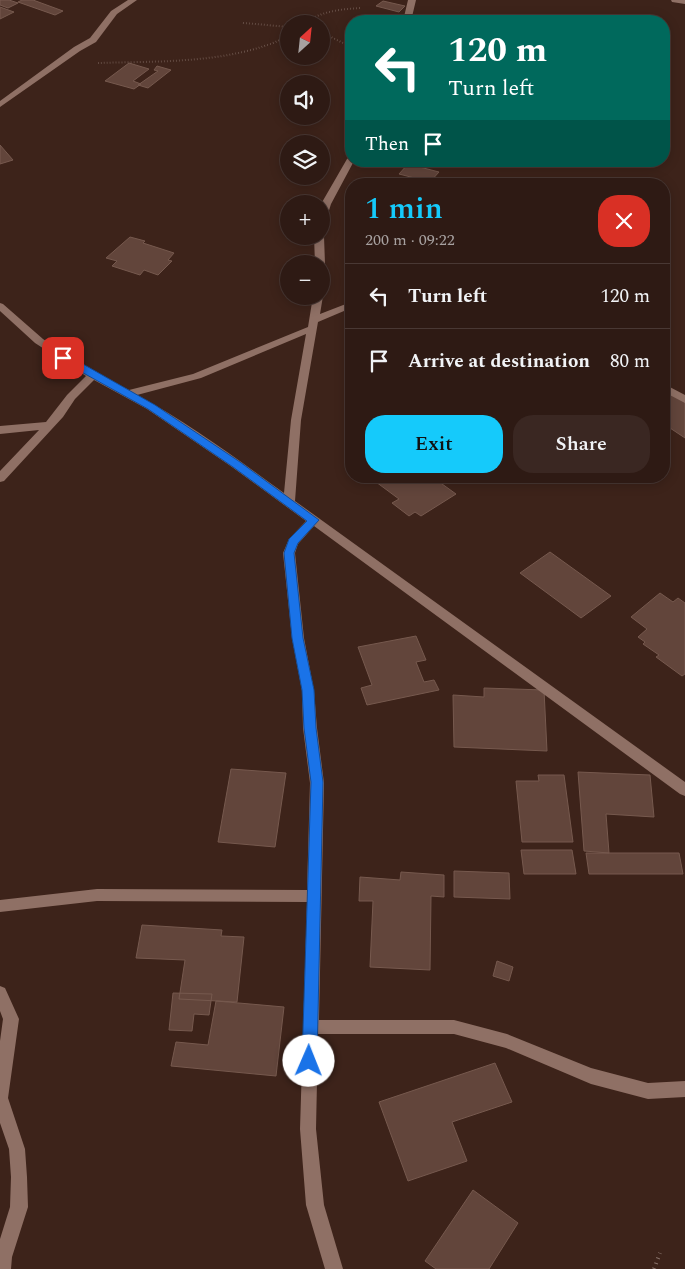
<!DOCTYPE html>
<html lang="en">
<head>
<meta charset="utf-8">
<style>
  body { margin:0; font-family:Spectral,serif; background:#3a2722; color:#f1f3f6; height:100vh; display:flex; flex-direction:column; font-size:19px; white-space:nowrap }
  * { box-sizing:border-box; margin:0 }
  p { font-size:16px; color:#a7a1a0 }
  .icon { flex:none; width:28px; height:28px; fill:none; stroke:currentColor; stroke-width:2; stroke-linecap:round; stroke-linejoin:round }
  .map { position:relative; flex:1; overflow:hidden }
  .panel { position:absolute; left:345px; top:178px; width:325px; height:305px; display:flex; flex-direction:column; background:#2e1a14; border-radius:20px; box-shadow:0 2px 12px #0003,0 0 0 1px #493834 }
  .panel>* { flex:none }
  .banner { position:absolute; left:345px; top:15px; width:325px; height:152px; border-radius:20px; box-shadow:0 2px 12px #0003,0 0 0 1px #493834; background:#00695c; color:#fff; overflow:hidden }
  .needle { width:32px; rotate:27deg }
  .tools { position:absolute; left:280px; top:15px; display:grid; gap:10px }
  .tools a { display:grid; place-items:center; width:50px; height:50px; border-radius:50%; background:#2e1a14; box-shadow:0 2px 12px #0003,0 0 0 1px #493834; font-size:25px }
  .pin { position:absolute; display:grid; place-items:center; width:42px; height:42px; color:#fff; margin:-21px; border-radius:10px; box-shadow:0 2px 8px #0006 }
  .me { position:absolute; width:55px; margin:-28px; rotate:1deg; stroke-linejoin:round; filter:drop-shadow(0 0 4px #0008) }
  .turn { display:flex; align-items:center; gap:18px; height:105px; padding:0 20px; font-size:22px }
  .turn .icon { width:65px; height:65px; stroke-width:2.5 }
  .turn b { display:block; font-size:35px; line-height:42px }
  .then { display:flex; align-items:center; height:48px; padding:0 20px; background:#0003; gap:10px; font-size:19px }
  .round { display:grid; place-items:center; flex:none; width:52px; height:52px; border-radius:20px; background:#3a2722 }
  .summary { display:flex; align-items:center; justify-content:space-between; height:85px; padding:0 20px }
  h1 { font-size:30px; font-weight:600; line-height:38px; color:#15cafb }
  .button { display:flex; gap:10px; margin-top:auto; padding:10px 20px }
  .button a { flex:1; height:58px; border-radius:20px; background:#15cafb; color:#111; font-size:20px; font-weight:600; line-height:58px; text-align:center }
  .button a+a { background:#3a2722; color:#f1f3f6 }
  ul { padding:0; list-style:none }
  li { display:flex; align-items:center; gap:15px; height:65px; padding:0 20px; border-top:1px solid #493834 }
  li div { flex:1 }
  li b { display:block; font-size:19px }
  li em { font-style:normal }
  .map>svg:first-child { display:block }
  .building { fill:#62453b; stroke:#76594e }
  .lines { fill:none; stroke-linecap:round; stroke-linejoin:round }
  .path-far1 { stroke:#88726a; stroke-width:2; stroke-dasharray:0.5 2.5; stroke-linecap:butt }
  .path { stroke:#88726a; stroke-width:4; stroke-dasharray:1 4.5; stroke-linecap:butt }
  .minor { fill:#8f7065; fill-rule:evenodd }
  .route { fill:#1a73e8; stroke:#114b97 }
</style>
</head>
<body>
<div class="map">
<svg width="685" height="1269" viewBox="0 0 685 1269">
  <rect width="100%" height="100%" fill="#3d231a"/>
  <!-- building -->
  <path class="building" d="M0 0H9L18 3 8 8 0 5Z
    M22 0H33L63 11 55 15 18 2Z
    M383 1 405 6 399 12 376 6Z
    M0 7 14 12 0 19Z
    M129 63 149 69 133 81 141 84 134 89 105 81Z
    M157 66 171 70 148 88 138 85 158 71 154 70Z
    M0 145 13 160 0 164Z
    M408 164 439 172 430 182 399 174Z
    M130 237 145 241 143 243 174 253 168 260 172 261 158 275 144 270 140 275 112 266 117 261 106 258Z
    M664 388 685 401V438L664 424Z
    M385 476H431L456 494 421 516 415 512 409 516 392 503 399 499 376 482Z
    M550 552 611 596 581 618 520 573Z
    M660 593 673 602 678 598 685 603V674L682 676 656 657 659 655 643 644 645 642 638 637 647 629 631 617Z
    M416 636 426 660 416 662 424 682 434 680 439 690 367 705 361 688 372 685 358 647Z
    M484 688 544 690 547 751 454 747 453 695 484 697Z
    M231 769 286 773 275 847 218 842Z
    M578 772 650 775 654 817 606 814 609 853 584 851Z
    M538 775H564L573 842H522L516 781H539Z
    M521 850H572L576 874H524Z
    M586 853H679L683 874H589Z
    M454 871 509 873 510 899 454 897Z
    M401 872 444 875V897L431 896 430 970 370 967 373 901H359L360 877 400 880Z
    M142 925 222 930 221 936 244 937 237 1002 179 999 185 960 136 958Z
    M497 961 513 967 509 981 493 976Z
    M173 993 212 994 209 1015 194 1014 192 1031 169 1030Z
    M216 1001 284 1007 276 1076 171 1066 176 1042 208 1045Z
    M495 1063 512 1102 452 1122 467 1161 408 1181 379 1102Z
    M473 1190 518 1223 489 1269H436L425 1261Z"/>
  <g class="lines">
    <!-- path-far1 -->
    <path class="path-far1" d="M243 23 289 27
      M302 24C320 12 339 9 360 8
      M321 32 351 47
      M98 63C161 61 232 64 289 36"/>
    <!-- path -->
    <path class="path" d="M654 1269 660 1253"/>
    <!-- minor -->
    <path class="minor" d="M128 0H137L117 14 96 42 80 51 0 107V101L74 47 90 38 111 11Z
      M408 0H416L411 21H403Z
      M671 0H685V4L672 2Z
      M351 156V161H354L331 204 326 220 321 223V204L347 159Z
      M321 234 324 236 325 264 321 267V264H315L314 236H321Z
      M321 294 323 296 320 314 351 302V308L318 322 301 420 295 501 685 782V796L680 794 314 526 298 544 295 553 304 638 314 691 317 728 324 783 319 1020H454L507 1034 591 1068 648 1083 685 1081V1097L648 1099 591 1084 506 1048 454 1034H318L316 1129 324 1205 343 1269H325L306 1205 300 1129 307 902 97 901 0 912V900L97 889 307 890 310 783 303 728 302 691 292 638 283 553 289 539 306 521 232 467 147 409 94 380 75 399 63 417 4 481 0 482V471L39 430 0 434V426L46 422 67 395 86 376 35 343 0 311V303L3 304 43 339 79 364 129 390 193 374 308 327 313 296H321ZM306 334 291 420 284 493C237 459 189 423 137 395L201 378Z
      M664 384 685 395V403L664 392Z
      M0 986 5 988 19 1019 8 1098 25 1149 27 1177 28 1207 12 1257 11 1269H0V1239L10 1207 11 1177 9 1149 0 1123V1041L3 1019 0 1011Z"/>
  </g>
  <!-- route -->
  <path class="route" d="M60 355H67L155 405 240 462 319 520 298 543 294 553 303 638 314 690 316 728 323 782 317 1061 314 1066 309 1068 304 1066 302 1061 311 782 304 728 302 690 292 638 284 553 289 539 307 521 233 467 148 409 60 360Z"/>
</svg>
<div class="tools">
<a><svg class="needle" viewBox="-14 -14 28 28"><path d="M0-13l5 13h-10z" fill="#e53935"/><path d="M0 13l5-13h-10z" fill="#a7a1a0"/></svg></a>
<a><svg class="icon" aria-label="sound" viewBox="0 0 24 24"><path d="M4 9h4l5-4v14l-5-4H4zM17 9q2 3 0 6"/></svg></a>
<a><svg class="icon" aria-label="layers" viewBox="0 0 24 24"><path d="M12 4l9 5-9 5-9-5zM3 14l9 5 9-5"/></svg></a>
<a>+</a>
<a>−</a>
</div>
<div class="pin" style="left:63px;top:358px;background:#d93025"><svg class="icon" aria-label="arrive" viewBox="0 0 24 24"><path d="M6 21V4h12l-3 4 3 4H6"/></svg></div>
<svg class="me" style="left:309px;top:1061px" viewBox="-20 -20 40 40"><circle r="19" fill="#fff"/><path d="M0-13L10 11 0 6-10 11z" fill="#1a73e8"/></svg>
<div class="banner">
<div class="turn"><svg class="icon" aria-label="left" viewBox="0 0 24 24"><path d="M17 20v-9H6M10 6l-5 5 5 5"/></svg><div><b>120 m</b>Turn left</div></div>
<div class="then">Then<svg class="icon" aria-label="arrive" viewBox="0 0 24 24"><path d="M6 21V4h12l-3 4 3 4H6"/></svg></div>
</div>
<section class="panel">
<div class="summary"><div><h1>1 min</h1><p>200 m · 09:22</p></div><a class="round" style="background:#d93025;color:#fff"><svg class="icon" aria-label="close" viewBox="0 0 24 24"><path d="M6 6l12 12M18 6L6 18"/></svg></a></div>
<ul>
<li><svg class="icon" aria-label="left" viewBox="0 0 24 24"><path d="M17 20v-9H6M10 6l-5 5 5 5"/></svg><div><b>Turn left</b></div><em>120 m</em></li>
<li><svg class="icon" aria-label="arrive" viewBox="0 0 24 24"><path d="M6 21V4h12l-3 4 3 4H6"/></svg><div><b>Arrive at destination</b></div><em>80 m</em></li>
</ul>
<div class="button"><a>Exit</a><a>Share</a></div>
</section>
</div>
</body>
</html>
